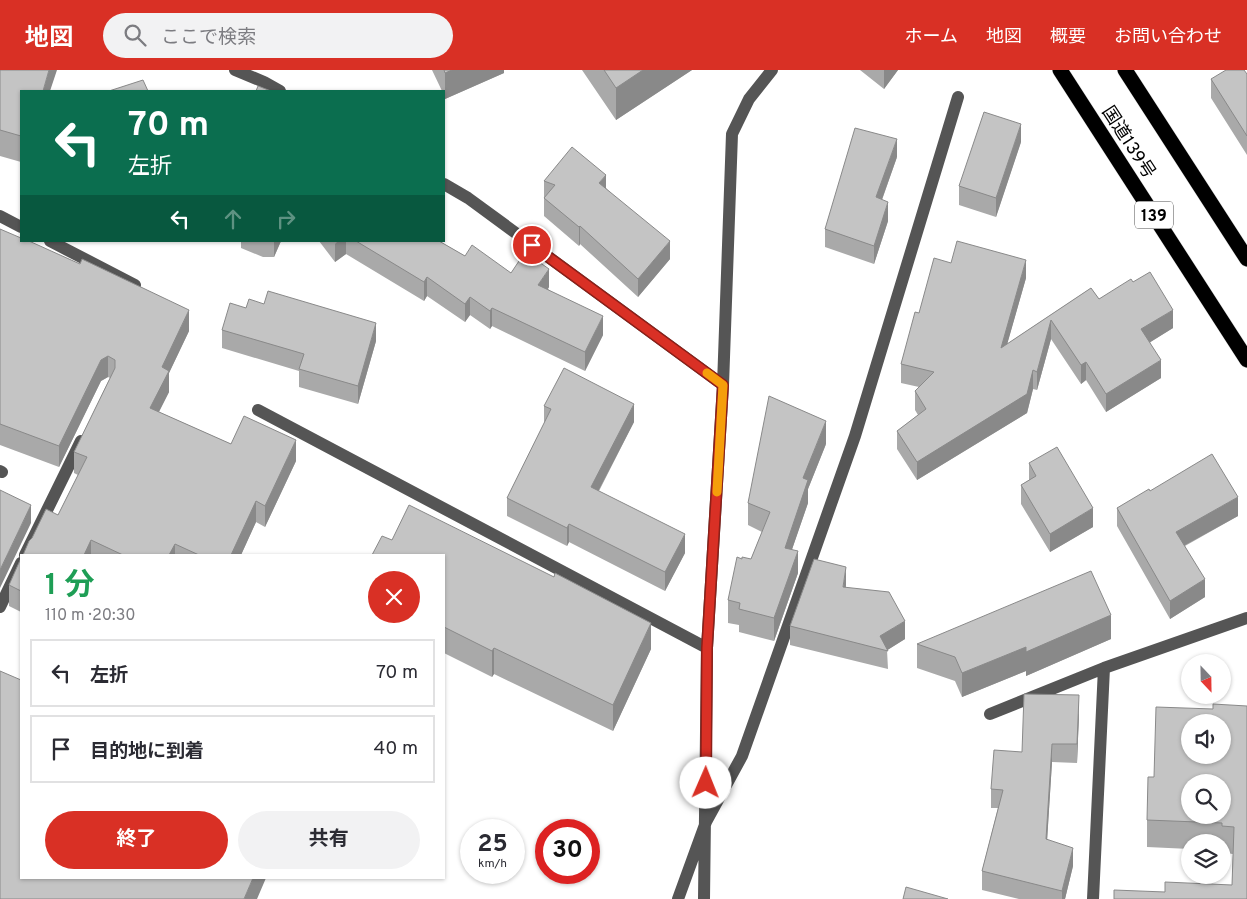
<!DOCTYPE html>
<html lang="ja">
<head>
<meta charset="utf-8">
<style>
  body { margin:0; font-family:Overpass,"Noto Sans JP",sans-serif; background:#f2f2f3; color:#2b2b33; height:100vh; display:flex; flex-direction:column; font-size:19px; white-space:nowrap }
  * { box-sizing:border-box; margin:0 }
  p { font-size:16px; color:#7c7c81 }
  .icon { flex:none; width:28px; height:28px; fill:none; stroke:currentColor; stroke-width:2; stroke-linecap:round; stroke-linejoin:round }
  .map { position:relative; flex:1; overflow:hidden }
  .panel { position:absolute; left:20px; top:484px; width:425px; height:325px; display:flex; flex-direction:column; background:#fff; border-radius:0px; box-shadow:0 1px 4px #0004 }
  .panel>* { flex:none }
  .top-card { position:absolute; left:20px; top:20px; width:425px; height:152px; border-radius:0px; box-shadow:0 1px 4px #0004; background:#0b6e4f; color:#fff; overflow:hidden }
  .needle { width:32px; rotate:158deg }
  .fabs { position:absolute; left:1181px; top:584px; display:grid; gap:10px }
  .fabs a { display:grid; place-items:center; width:50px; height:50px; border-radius:50%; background:#fff; box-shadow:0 1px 4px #0004; font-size:25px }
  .speed { position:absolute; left:460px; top:749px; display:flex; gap:10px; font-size:25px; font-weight:700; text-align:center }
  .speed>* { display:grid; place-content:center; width:65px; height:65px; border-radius:50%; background:#fff; box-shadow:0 1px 4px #0004; line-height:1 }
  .speed small { font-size:12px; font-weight:400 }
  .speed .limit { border:8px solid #d22; background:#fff; color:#111 }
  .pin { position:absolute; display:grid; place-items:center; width:42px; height:42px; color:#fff; margin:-21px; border:2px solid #fff; border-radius:50%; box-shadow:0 1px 5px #0007 }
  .me { position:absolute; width:55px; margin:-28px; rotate:1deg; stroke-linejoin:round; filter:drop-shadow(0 0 4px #0008) }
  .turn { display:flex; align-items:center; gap:18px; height:105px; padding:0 25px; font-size:22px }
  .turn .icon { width:65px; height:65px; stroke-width:2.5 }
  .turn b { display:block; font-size:35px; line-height:42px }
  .lanes { display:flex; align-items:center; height:48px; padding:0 25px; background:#0003; justify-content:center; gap:25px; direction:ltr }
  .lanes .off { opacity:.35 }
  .round { display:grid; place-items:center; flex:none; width:52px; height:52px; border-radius:26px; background:#f2f2f3 }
  .headline { display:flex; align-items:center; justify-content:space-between; height:85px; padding:0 25px }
  h1 { font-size:30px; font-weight:700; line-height:38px; color:#1e9e55 }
  .primary-button { display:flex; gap:10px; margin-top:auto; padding:10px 25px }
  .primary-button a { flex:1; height:58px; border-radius:30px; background:#d93025; color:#fff; font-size:20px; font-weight:700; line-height:58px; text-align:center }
  .primary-button a+a { background:#f2f2f3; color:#2b2b33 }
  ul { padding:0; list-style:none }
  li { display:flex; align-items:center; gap:15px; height:68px; margin:0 10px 8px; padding:0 15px; border:2px solid #e1e1e2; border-radius:0px }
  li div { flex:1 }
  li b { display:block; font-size:19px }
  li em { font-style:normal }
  header { display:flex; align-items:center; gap:30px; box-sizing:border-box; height:70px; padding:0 25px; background:#d93025; color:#fff }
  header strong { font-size:24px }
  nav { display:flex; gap:28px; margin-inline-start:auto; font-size:18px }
  .search { width:350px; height:45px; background:#f2f2f3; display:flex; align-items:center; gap:12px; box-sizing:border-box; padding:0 18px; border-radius:28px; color:#7c7c81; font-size:19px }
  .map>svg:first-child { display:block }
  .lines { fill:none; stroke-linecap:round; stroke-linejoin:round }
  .highway-casing { stroke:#dbdbdb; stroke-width:16 }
  .minor { stroke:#555; stroke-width:12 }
  .highway { stroke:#000; stroke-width:15 }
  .wall { fill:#a9a9a9 }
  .shaded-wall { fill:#898989 }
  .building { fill:#c4c4c4; stroke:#898989; fill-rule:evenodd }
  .route-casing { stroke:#8d1f18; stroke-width:12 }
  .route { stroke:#d93025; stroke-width:9 }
  .slow { stroke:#f59e0b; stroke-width:9 }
  .labels { text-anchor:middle; stroke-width:4.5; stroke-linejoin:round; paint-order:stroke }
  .shield { fill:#fff; stroke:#4c4c4c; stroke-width:1 }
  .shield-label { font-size:16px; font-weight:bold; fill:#000 }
  .street-label { font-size:18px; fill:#000; stroke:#fff }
</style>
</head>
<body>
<header>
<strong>地図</strong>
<div class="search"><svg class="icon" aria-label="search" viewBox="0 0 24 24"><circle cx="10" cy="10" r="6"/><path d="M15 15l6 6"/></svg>ここで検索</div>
<nav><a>ホーム</a><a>地図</a><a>概要</a><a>お問い合わせ</a></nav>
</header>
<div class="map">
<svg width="1247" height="829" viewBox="0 0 1247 829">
  <rect width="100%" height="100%" fill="#fff"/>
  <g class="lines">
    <defs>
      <path id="highway" d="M1060 0 1247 290
        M1125 0 1247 189"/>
    </defs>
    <!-- highway casing -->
    <use href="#highway" class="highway-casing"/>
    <!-- minor -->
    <path class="minor" d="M235 0 264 12 280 21
      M444 114 468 128 723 315
      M0 146 21 157
      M50 171 135 215
      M258 340 707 578
      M0 401 2 402
      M25 485 81 371
      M0 537 21 493
      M990 644 1104 598 1247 548
      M678 829 706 752 742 686 855 366 958 27
      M704 829 707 578 723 315 732 64 749 29 772 0
      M1093 829 1104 598"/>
    <!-- highway -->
    <use href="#highway" class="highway"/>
  </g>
  <!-- wall -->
  <path class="wall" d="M0 0 21 21V92L0 86Z
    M432 0H504V3L445 29 444 25V21H442Z
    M582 0H692L616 50Z
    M860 0H898L884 19Z
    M1247 4V85L1211 28V9Z
    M1021 72 996 147 959 135V116Z
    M897 87 882 130 888 151 874 194 825 177V159Z
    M544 111 606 118 670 189 638 227 580 174 579 176 544 146Z
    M0 159 189 261 169 303V322L159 342 231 374 296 391 265 457 256 452 241 485H23L58 445 78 405 74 403V382L110 308 108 307 101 311 59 397 0 375Z
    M241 171H281L274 187H263L241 178Z
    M319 171H439L465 186 511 203 549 217 548 219 603 265 585 301 492 256 490 259 470 245 465 252 427 226 424 231 346 184 335 192Z
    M951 193 1026 208 1007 274 1091 218 1099 229 1133 212 1173 258 1150 272 1161 308 1106 342 1086 310 1081 314 1051 269 1037 320 1033 319 1027 343 917 410 897 379V361L918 345 915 340V321L919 317 901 313V294L919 243Z
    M246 238 376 271 358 334 299 317V301L222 278V260Z
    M544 336 634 352 599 421 685 483 665 521 569 472 567 476 507 446V428L544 354Z
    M826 374 808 419V433L792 479 798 503 774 571 739 562V555L728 553V530L742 489H751L762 462 748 455V433Z
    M1029 393 1093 457 1050 482 1021 434V415L1029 410Z
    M1150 421 1238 446 1185 476 1205 527 1170 549 1117 456V438Z
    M444 485 651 579 613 661 494 604 492 607 444 583Z
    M21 488V542L9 536V515Z
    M846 515V518L905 569 887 580 888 599 790 575V556Z
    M1111 569 1026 606V601L962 627 955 611 917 598V574Z
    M1213 639 1247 829 1165 822 1232 815 1233 784 1222 783V772H1190V779L1147 777V750L1154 707Z
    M1079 644 1077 693 1052 692 1047 770 1073 796 1065 829H1019L982 820V801L998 738H991V719L1022 682Z"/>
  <!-- shaded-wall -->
  <path class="shaded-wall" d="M49 0H57L50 21H43Z
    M452 0H504V3L445 29V3Z
    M643 0H692L616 50V18Z
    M884 0H898L884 19Z
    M1021 54V72L996 147V128Z
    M897 69V87L876 146V127Z
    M606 105V124L599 113Z
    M888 132V151L874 194V176Z
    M580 156V174L579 176V157Z
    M274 171H281L274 187Z
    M338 171H346V184L335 192V174Z
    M670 171V189L638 227V209Z
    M1026 190V208L1001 296V278Z
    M549 199V217L538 233V215Z
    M427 207V226L424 231V212Z
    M470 227V245L465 252V234Z
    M492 238V256L490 259V241Z
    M189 240V261L169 303V322L150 359V338L162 297Z
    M1173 240V258L1141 278V259Z
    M603 246V265L585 301V282Z
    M1051 250V269L1037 320V302Z
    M376 253V271L358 334V316Z
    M108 286V307L101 311 59 397V376L101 290Z
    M1161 290V308L1106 342V324Z
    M1086 292V310L1081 314V295Z
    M1033 300V319L1027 343 917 410V392Z
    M634 334V352L591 435V417Z
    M826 351V374L808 419V433L785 500V478L803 408Z
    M296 370V391L265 457V436Z
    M1238 427V446L1176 480V462Z
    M256 431V452L241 485H231Z
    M31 435V453L0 518V500Z
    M1093 438V457L1050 482V464Z
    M569 454V472L567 476V458Z
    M685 464V483L665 521V502Z
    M91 470V485H84Z
    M175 474V485H169Z
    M798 481V503L774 571V548Z
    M846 497V515L843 536V517Z
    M1205 509V527L1170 549V531Z
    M1111 545V569L1026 606V601L962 627V603L1026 577Z
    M905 551V569L886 581 880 566Z
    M651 553V579L613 661V635Z
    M494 578V604L492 607V581Z
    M1079 625V644L1077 693V674Z
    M1052 674V692L1046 788V769Z
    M1073 778V796L1065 829H1062V821Z
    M253 808H266L257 829H244Z"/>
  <!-- building -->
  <path class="building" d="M0 0H49L43 21H21V66L0 60Z
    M444 0H452L445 3Z
    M604 0H643L616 18Z
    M1226 0H1244L1247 4V66L1211 9Z
    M143 10 148 21H109Z
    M258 16 271 21H256Z
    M984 42 1021 54 996 128 959 116Z
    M855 58 897 69 876 127 888 132 874 176 825 159Z
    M572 77 606 105 599 113 670 171 638 209 580 156 579 157 544 128 555 115 544 111Z
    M0 159 21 168V171H29L80 194 82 189 189 240 162 297 169 301 150 338 231 374 244 346 296 370 265 436 256 431 231 485H199L175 474 169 485H123L91 470 84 485H23L29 471 32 468 46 439 58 445 87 387 74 382 115 298V290L108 286 101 290 59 376 0 354Z
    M356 171H439L465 186 472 175 511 203 525 182 549 199 538 215 603 246 585 282 492 238 490 241 470 227 465 234 427 207 424 212Z
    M957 171 1026 190 1001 278 1091 218 1099 229 1131 209 1133 212 1150 202 1173 240 1141 259 1161 290 1106 324 1086 292 1081 295 1051 250 1037 302 1033 300 1027 324 917 392 897 361 926 339 915 321 934 302 901 294 915 242 919 243 934 188 951 193Z
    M268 221 376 253 358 316 299 299 304 284 222 260 230 233 246 238 249 229 264 234Z
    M564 298 634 334 591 417 685 464 665 502 569 454 567 458 507 428 551 339 544 336Z
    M769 326 826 351 803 408 808 410 785 478 798 481 774 548 739 539 740 533 728 530 737 487 742 489V487L751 489 770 442 748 433Z
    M1057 377 1093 438 1050 464 1021 415 1036 406 1029 393Z
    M1212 384 1238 427 1176 462 1205 509 1170 531 1117 438 1149 419 1150 421Z
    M0 420 31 435 0 500Z
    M409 435 554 507 555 503 651 553 613 635 494 578 492 581 444 557V485H372L382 466 392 470Z
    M21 488V521L9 515Z
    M814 489 846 497 843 517 889 522 905 551 880 566 888 581 790 556Z
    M1091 501 1111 545 1026 582V577L962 603 955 587 917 574Z
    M0 601 21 610V808H253L244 829H0Z
    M1024 624 1079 625 1077 674H1052L1046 769 1073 778 1062 821 982 801 1003 720 991 719 994 680 1022 682Z
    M1213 634 1247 636V829H1114V820L1165 822V812L1232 815 1234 757 1222 756V753L1147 750 1148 707H1154L1156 637 1213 639ZM1190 652H1222V685H1190ZM1190 712H1222V745H1190Z
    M906 817 948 829H903Z"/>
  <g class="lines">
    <defs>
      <path id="route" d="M532 175 723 315 707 578 706 713"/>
    </defs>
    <!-- route casing -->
    <use href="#route" class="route-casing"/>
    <!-- route -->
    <use href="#route" class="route"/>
    <!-- slow -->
    <path class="slow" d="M707 303 723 315 717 422"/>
  </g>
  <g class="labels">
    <!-- shield labels -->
    <rect class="shield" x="1135" y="131.5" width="38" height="27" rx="4"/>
    <g class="shield-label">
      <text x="1154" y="151">139</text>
    </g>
    <!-- street labels -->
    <g class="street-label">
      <text transform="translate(1129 72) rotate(57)" y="6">国道139号</text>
    </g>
  </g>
</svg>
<div class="fabs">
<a><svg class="needle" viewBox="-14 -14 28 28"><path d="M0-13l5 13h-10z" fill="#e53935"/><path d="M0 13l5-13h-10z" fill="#7c7c81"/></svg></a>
<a><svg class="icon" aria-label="sound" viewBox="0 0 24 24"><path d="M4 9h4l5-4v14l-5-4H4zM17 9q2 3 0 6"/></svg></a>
<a><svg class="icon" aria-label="search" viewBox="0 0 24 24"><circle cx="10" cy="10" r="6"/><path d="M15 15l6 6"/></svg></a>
<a><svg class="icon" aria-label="layers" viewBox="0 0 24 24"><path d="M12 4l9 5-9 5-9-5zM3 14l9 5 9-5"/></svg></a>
</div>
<div class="speed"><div>25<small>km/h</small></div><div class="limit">30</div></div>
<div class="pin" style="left:532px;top:175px;background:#d93025"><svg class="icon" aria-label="arrive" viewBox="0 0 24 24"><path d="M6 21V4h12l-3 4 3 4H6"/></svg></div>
<svg class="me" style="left:706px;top:713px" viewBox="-20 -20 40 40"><circle r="19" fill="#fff"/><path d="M0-13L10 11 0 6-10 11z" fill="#d93025"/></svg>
<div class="top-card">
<div class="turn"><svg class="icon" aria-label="left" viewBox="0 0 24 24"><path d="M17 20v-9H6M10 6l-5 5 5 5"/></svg><div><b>70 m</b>左折</div></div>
<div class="lanes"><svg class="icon" aria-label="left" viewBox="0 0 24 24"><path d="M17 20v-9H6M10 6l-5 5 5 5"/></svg><svg class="icon off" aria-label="ahead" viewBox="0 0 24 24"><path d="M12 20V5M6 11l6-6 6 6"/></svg><svg class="icon off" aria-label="right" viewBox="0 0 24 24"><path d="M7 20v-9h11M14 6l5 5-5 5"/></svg></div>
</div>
<section class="panel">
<div class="headline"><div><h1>1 分</h1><p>110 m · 20:30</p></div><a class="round" style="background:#d93025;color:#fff"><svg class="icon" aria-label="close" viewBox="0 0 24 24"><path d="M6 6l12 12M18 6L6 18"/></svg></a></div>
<ul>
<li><svg class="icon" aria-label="left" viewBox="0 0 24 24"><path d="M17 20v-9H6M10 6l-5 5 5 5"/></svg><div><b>左折</b></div><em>70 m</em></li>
<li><svg class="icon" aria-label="arrive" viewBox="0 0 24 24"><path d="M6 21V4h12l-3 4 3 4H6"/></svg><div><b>目的地に到着</b></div><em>40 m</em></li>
</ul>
<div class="primary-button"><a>終了</a><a>共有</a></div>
</section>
</div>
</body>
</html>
